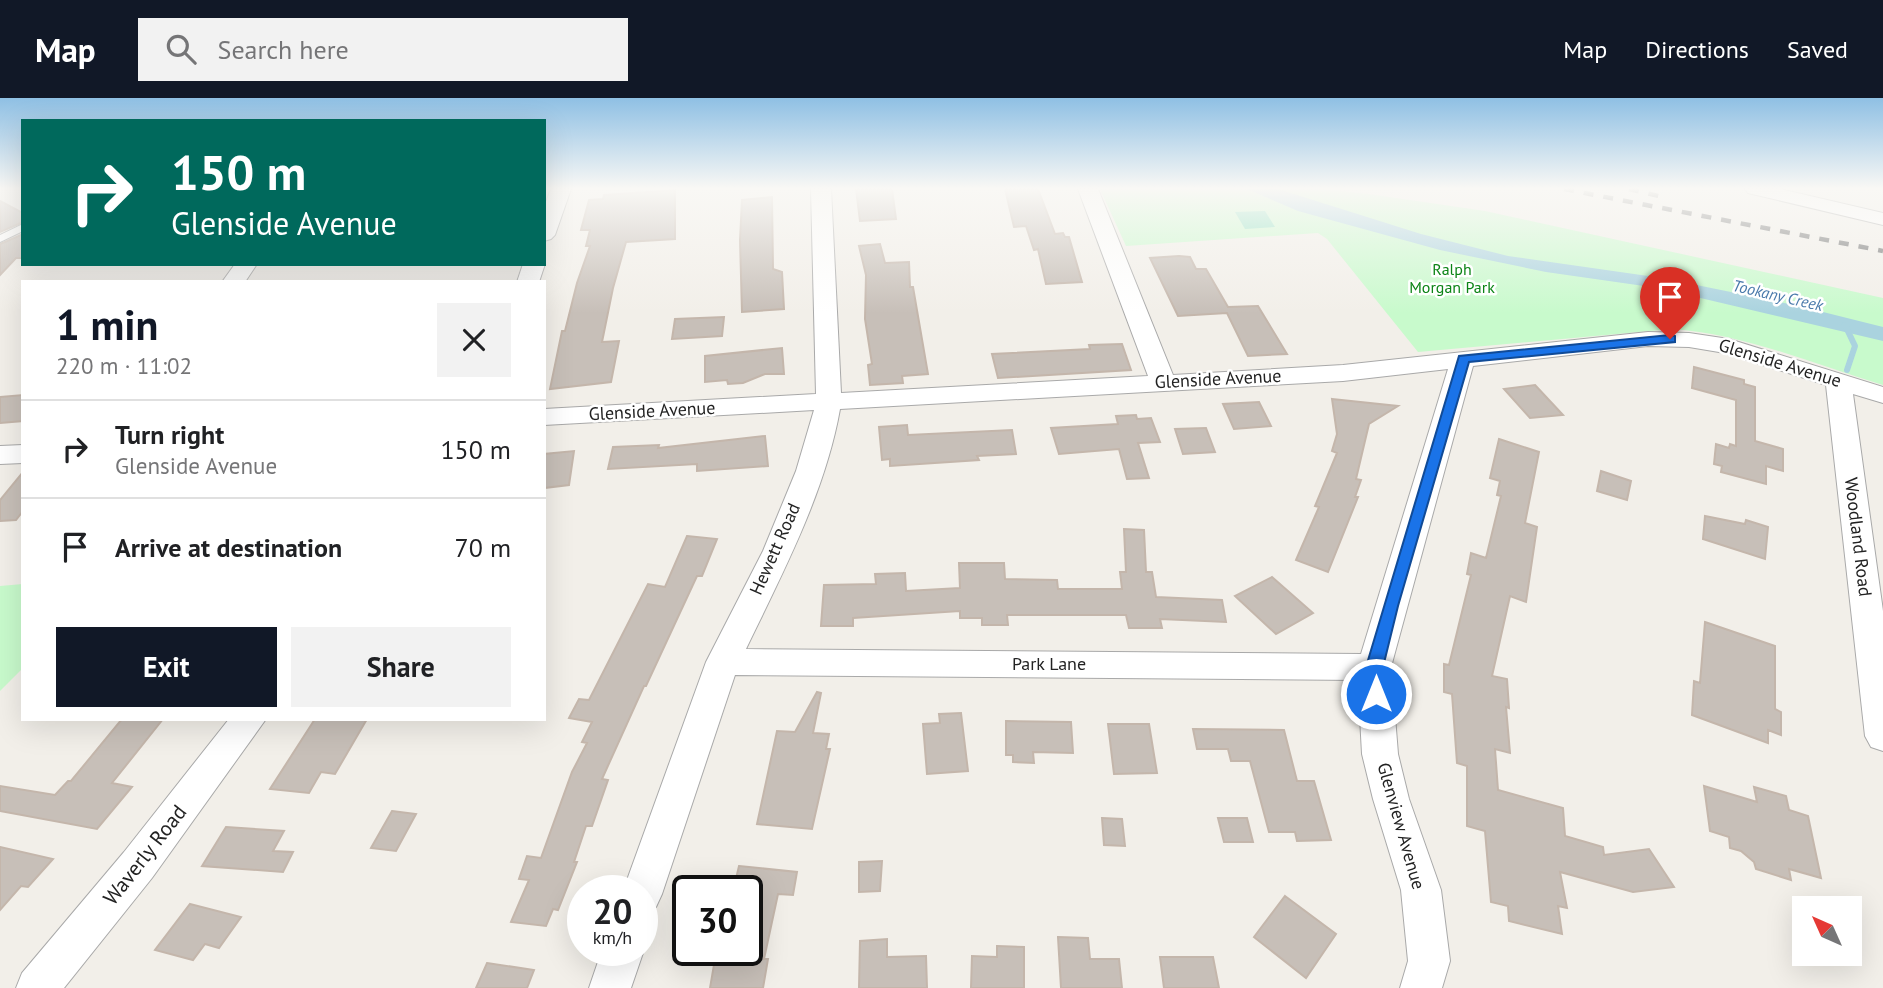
<!DOCTYPE html>
<html lang="en">
<head>
<meta charset="utf-8">
<style>
  body { margin:0; font-family:"PT Sans",sans-serif; background:#f2f2f2; color:#202124; height:100vh; display:flex; flex-direction:column; font-size:26px; white-space:nowrap }
  * { box-sizing:border-box; margin:0 }
  p { font-size:23px; color:#757577 }
  .icon { flex:none; width:38px; height:38px; fill:none; stroke:currentColor; stroke-width:2; stroke-linecap:round; stroke-linejoin:round }
  .map { position:relative; flex:1; overflow:hidden }
  .side { position:absolute; left:21px; top:182px; width:525px; height:441px; display:flex; flex-direction:column; background:#fff; border-radius:0px; box-shadow:0 7px 28px #0002 }
  .side>* { flex:none }
  .top-card { position:absolute; left:21px; top:21px; width:525px; height:147px; border-radius:0px; box-shadow:0 7px 28px #0002; background:#00695c; color:#fff; overflow:hidden }
  .needle { width:46px; rotate:315deg }
  .buttons { position:absolute; left:1792px; top:798px; display:grid; gap:14px }
  .buttons a { display:grid; place-items:center; width:70px; height:70px; border-radius:0px; background:#fff; box-shadow:0 7px 28px #0002; font-size:35px }
  .speed { position:absolute; left:567px; top:777px; display:flex; gap:14px; font-size:35px; font-weight:700; text-align:center }
  .speed>* { display:grid; place-content:center; width:91px; height:91px; border-radius:50%; background:#fff; box-shadow:0 7px 28px #0002; line-height:1 }
  .speed small { font-size:18px; font-weight:400 }
  .speed .limit { border:4px solid #111; border-radius:10px; background:#fff; color:#111 }
  .pin { position:absolute; display:grid; place-items:center; width:60px; height:60px; color:#fff; margin:-72px -30px; border-radius:50% 50% 50% 0; rotate:-45deg; box-shadow:0 0 7px #0007 }
  .pin .icon { rotate:45deg }
  .me { position:absolute; width:77px; margin:-38px; rotate:0deg; stroke-linejoin:round; filter:drop-shadow(0 0 5px #0008) }
  .turn { display:flex; align-items:center; gap:24px; height:147px; padding:0 35px; font-size:32px }
  .turn .icon { width:91px; height:91px; stroke-width:2.5 }
  .turn b { display:block; font-size:49px; line-height:60px }
  .round { display:grid; place-items:center; flex:none; width:74px; height:74px; border-radius:0px; background:#f2f2f2 }
  .summary { display:flex; align-items:center; justify-content:space-between; height:119px; padding:0 35px }
  h1 { font-size:42px; font-weight:600; line-height:52px; color:#111827 }
  .primary-button { display:flex; gap:14px; margin-top:auto; padding:14px 35px }
  .primary-button a { flex:1; height:80px; border-radius:0px; background:#111827; color:#fff; font-size:28px; font-weight:600; line-height:80px; text-align:center }
  .primary-button a+a { background:#f2f2f2; color:#202124 }
  ul { padding:0; list-style:none }
  li { display:flex; align-items:center; gap:21px; height:98px; padding:0 35px; border-top:2px solid #e0e0e0 }
  li div { flex:1 }
  li b { display:block; font-size:26px }
  li em { font-style:normal }
  header { display:flex; align-items:center; gap:42px; box-sizing:border-box; height:98px; padding:0 35px; background:#111827; color:#fff }
  header strong { font-size:33px }
  nav { display:flex; gap:38px; margin-inline-start:auto; font-size:24px }
  .search { width:490px; height:63px; background:#f2f2f2; display:flex; align-items:center; gap:18px; box-sizing:border-box; padding:0 24px; border-radius:0px; color:#757577; font-size:26px }
  .map>svg:first-child { display:block }
  .park { fill:#c8facc }
  .pitch { fill:#88e0be }
  .water { fill:#aad3df }
  .lines { fill:none; stroke-linecap:round; stroke-linejoin:round }
  .stream { stroke:#aad3df; stroke-width:6 }
  .building { fill:#c7bfb8; stroke:#c4b6ab; stroke-width:2 }
  .lane-casing { stroke:#a9a9a9; stroke-width:2 }
  .street-casing { stroke:#a9a9a9; stroke-width:2 }
  .lane { fill:#fff; fill-rule:evenodd }
  .street { fill:#fff; fill-rule:evenodd }
  .rail { stroke:#707070; stroke-width:4.5; stroke-dasharray:10 10; stroke-linecap:butt }
  .route { fill:#1a73e8; stroke:#114b97; stroke-width:2 }
  .labels { text-anchor:middle; stroke-width:5; stroke-linejoin:round; paint-order:stroke }
  .far-park-label { font-size:16px; fill:#0c8416; stroke:#fff }
  .far-water-label { font-size:16px; font-style:italic; fill:#4a7aab; stroke:#fff }
  .street-label { font-size:18px; fill:#222; stroke:#fff }
  .near-street-label { font-size:21px; fill:#222; stroke:#fff }
</style>
</head>
<body>
<header>
<strong>Map</strong>
<div class="search"><svg class="icon" aria-label="search" viewBox="0 0 24 24"><circle cx="10" cy="10" r="6"/><path d="M15 15l6 6"/></svg>Search here</div>
<nav><a>Map</a><a>Directions</a><a>Saved</a></nav>
</header>
<div class="map">
<svg width="1883" height="890" viewBox="0 0 1883 890">
  <rect width="100%" height="100%" fill="#f2efe9"/>
  <!-- park -->
  <path class="park" d="M1100 91H1320L1369 96 1485 113 1883 200V287C1814 266 1744 236 1672 231L1418 254 1327 141 1318 135 1126 148Z
    M23 486V570L0 593V488Z"/>
  <!-- pitch -->
  <path class="pitch" d="M1265 113 1275 129 1245 131 1235 114Z"/>
  <!-- water -->
  <path class="water" d="M1247 91H1278L1421 136 1508 158 1662 180 1799 208 1883 229V243L1658 190 1546 174 1440 152 1298 113Z"/>
  <g class="lines">
    <!-- stream -->
    <path class="stream" d="M1845 227 1855 248 1847 272"/>
  </g>
  <!-- building -->
  <path class="building" d="M856 91H892L896 121 860 123Z
    M1005 91H1038L1055 136 1063 135 1065 139H1069L1082 184 1046 186 1038 151 1034 152 1026 128 1014 129Z
    M675 92V141L626 144 613 190 602 244 619 243 611 284 550 291 562 233H565L577 185 590 148H586L590 132H581L589 102 603 101 604 97Z
    M772 99 773 171 782 174 784 211 742 214 740 142 742 102Z
    M0 103 23 115V124L0 134Z
    M23 136V160H16L0 177V146Z
    M880 146 885 165 909 164 910 189H913L928 276 902 278 903 285 870 287 868 267 872 266 865 221 866 177 859 148Z
    M1179 158 1190 159 1196 171H1206L1228 209 1258 208 1287 256 1248 258 1227 215 1178 218 1150 160Z
    M724 219 722 238 672 241 675 221Z
    M1122 246 1131 272 998 280 992 256 1090 251 1089 247Z
    M782 250 784 276H765L743 285 728 286 727 282 705 284V258Z
    M1694 269 1744 282V286L1755 289V343L1783 351V373L1766 368V386L1721 374 1722 368 1714 366 1716 346 1729 350 1730 346 1736 348V302L1692 290Z
    M1535 287 1563 317 1530 320 1504 291Z
    M23 297V323L0 325V299Z
    M1332 301 1398 308 1369 326 1356 381 1361 382 1355 399H1358L1328 474 1296 462 1319 409 1315 408 1337 355 1332 353 1337 336Z
    M1259 304 1271 328 1234 331 1223 306Z
    M1136 317 1137 321 1151 320 1160 344 1138 345 1149 380 1127 381 1119 351 1059 356 1051 330 1118 326 1116 318Z
    M907 327 908 337 1012 332 1016 356 977 358 979 362 890 368V361L882 362 879 329Z
    M1206 330 1215 354 1183 356 1175 331Z
    M765 338 768 368 697 373V366L608 371 613 349 659 347 658 350Z
    M1499 341 1539 354 1525 425 1537 429 1526 504 1510 498 1492 578 1507 581 1509 610 1506 609 1510 655 1495 651 1498 692 1563 710 1565 738 1603 749 1604 757 1649 751 1674 789 1633 794 1560 774 1567 810 1558 808 1562 836 1509 823 1508 808 1491 804 1485 733 1467 728V668L1457 665 1452 596 1444 594V566L1449 567 1471 477 1467 476 1471 455 1486 460 1501 398 1497 397 1500 383 1490 380Z
    M574 353 569 387 544 390V356Z
    M1601 373 1631 383 1627 402 1597 393Z
    M23 374V413L16 422 0 423V402Z
    M1705 418 1745 426 1746 422 1768 429 1765 461 1703 441Z
    M1124 431 1144 432 1146 474H1152L1156 499 1222 502 1226 524 1160 521 1162 530H1129L1126 517H1007L1008 527H982V520H960V513L853 520V528H821L824 487 876 486 875 476 905 475 906 493 960 490 959 465H1004L1005 481 1057 482 1058 491H1122L1120 474H1126Z
    M687 438 717 441 702 478H697L646 588H644L602 681 608 682 592 728H586L574 764H577L558 812 553 811 546 828 511 824 529 782 519 781 527 758 541 760 572 674 587 645 582 644 592 624 569 620 579 601 589 602 648 486 665 489Z
    M1272 479 1313 515 1276 536 1235 498Z
    M1705 524 1775 548V611L1781 614V637L1768 632V645L1692 617 1694 583 1700 585Z
    M817 594 821 595 813 635 829 636 826 651H830L812 731 757 726 777 633 795 634Z
    M961 615 968 673 927 676 923 626 940 625 939 616Z
    M122 621H163L112 685 132 689 97 731 0 713V688L55 697 68 683H71Z
    M315 621H367L335 676 321 674 309 695 270 691Z
    M1006 623 1071 624 1073 655 1033 654 1034 665 1013 664V657H1006Z
    M1108 626H1149L1157 675 1114 676Z
    M1193 631 1284 632 1297 683H1314L1331 742 1297 743 1295 734H1269L1250 663H1231L1228 651H1197Z
    M1704 688 1757 704 1754 689 1786 698 1789 712 1808 718 1821 780 1789 771 1791 782 1756 771 1754 764 1741 753 1730 750 1729 739 1710 733Z
    M392 713 416 716 396 753 371 750Z
    M1102 720 1122 721 1125 748 1104 747Z
    M1218 720H1247L1253 744H1224Z
    M226 729 284 733 273 753 293 754 283 774 202 768Z
    M0 749 53 761 28 789 21 788 0 812Z
    M882 763 880 793 859 794V764Z
    M739 768 797 774 793 797 778 796 764 861H768L763 890H710L715 861H747V793H733Z
    M1285 798 1336 836 1306 880 1254 839Z
    M190 806 241 819 219 850 205 846 193 862 155 852Z
    M1058 839 1088 840 1090 861H1119L1122 890H1061Z
    M887 841V859L926 858 927 890H859L860 843Z
    M997 848 1024 849V890H971L972 858 997 859Z
    M1160 859H1213L1219 890H1164Z
    M487 865 534 872 527 890H476Z"/>
  <g class="lines">
    <defs>
      <path id="lane" d="M23 126V133L0 144V137Z"/>
      <path id="street" d="M551 91H571L555 137 551 141 544 143V109Z
        M811 91H831L841 295 1148 278 1078 91H1098L1173 277 1343 267 1648 234 1689 235 1729 241 1883 289V305L1853 296 1883 513V653L1871 649 1865 638 1826 287 1725 255 1689 249 1648 248 1473 268 1391 569 1398 656 1409 701 1441 792 1450 863 1442 890H1400L1408 863 1401 792 1373 701 1362 656 1358 582 735 577 662 796 656 809 642 815V793H623L706 564 763 453 796 373 814 312 544 327V311L816 296ZM1448 271 1361 556 746 551C783 474 825 395 840 311L1343 283Z
        M1745 91H1780L1883 115V127L1748 95Z
        M544 165 545 166 539 184H517L523 166Z
        M235 166H257L245 184H222Z
        M23 347V365L0 366V348Z
        M229 621H266L152 780 64 890H16L22 875 124 754Z
        M642 849 644 852 631 890H589L602 852H642Z"/>
    </defs>
    <!-- lane casing -->
    <use href="#lane" class="lane-casing"/>
    <!-- street casing -->
    <use href="#street" class="street-casing"/>
    <!-- lane -->
    <use href="#lane" class="lane"/>
    <!-- street -->
    <use href="#street" class="street"/>
    <!-- rail -->
    <path class="rail" d="M1564 91 1883 153
      M1629 91 1667 100"/>
  </g>
  <!-- sky -->
  <linearGradient id="sky" x2="0" y2="1"><stop stop-color="#8fc0e4"/><stop offset="0.42" stop-color="#f9f8f5"/><stop offset="1" stop-color="#f9f8f5" stop-opacity="0"/></linearGradient>
  <rect width="1883" height="215" fill="url(#sky)"/>
  <!-- route -->
  <path class="route" d="M1670 237 1675 238V244L1469 264 1398 508 1383 569 1385 596 1383 601 1376 603 1370 601 1366 569 1459 258Z"/>
  <g class="labels">
    <!-- far-park labels -->
    <g class="far-park-label">
      <text x="1452" y="177">Ralph<tspan x="1452" dy="18">Morgan Park</tspan></text>
    </g>
    <!-- far-water labels -->
    <g class="far-water-label">
      <text transform="translate(1778 197) rotate(13)" y="6">Tookany Creek</text>
    </g>
    <!-- street labels -->
    <g class="street-label">
      <text transform="translate(1780 265) rotate(17)" y="6">Glenside Avenue</text>
      <text transform="translate(1218 281) rotate(-3)" y="6">Glenside Avenue</text>
      <text transform="translate(652 313) rotate(-3)" y="6">Glenside Avenue</text>
      <text transform="translate(1858 439) rotate(83)" y="6">Woodland Road</text>
      <text transform="translate(775 451) rotate(-66)" y="6">Hewett Road</text>
      <text x="1049" y="572">Park Lane</text>
      <text transform="translate(1401 728) rotate(74)" y="6">Glenview Avenue</text>
    </g>
    <!-- near-street labels -->
    <g class="near-street-label">
      <text transform="translate(145 757) rotate(-52)" y="7">Waverly Road</text>
    </g>
  </g>
</svg>
<div class="buttons">
<a><svg class="needle" viewBox="-14 -14 28 28"><path d="M0-13l5 13h-10z" fill="#e53935"/><path d="M0 13l5-13h-10z" fill="#757577"/></svg></a>
</div>
<div class="speed"><div>20<small>km/h</small></div><div class="limit">30</div></div>
<div class="pin" style="left:1670px;top:241px;background:#d93025"><svg class="icon" aria-label="arrive" viewBox="0 0 24 24"><path d="M6 21V4h12l-3 4 3 4H6"/></svg></div>
<svg class="me" style="left:1376px;top:596px" viewBox="-20 -20 40 40"><circle r="17" fill="#1a73e8" stroke="#fff" stroke-width="3"/><path d="M0-11L8 9 0 5-8 9z" fill="#fff"/></svg>
<div class="top-card">
<div class="turn"><svg class="icon" aria-label="right" viewBox="0 0 24 24"><path d="M7 20v-9h11M14 6l5 5-5 5"/></svg><div><b>150 m</b>Glenside Avenue</div></div>
</div>
<section class="side">
<div class="summary"><div><h1>1 min</h1><p>220 m · 11:02</p></div><a class="round"><svg class="icon" aria-label="close" viewBox="0 0 24 24"><path d="M6 6l12 12M18 6L6 18"/></svg></a></div>
<ul>
<li><svg class="icon" aria-label="right" viewBox="0 0 24 24"><path d="M7 20v-9h11M14 6l5 5-5 5"/></svg><div><b>Turn right</b><p>Glenside Avenue</p></div><em>150 m</em></li>
<li><svg class="icon" aria-label="arrive" viewBox="0 0 24 24"><path d="M6 21V4h12l-3 4 3 4H6"/></svg><div><b>Arrive at destination</b></div><em>70 m</em></li>
</ul>
<div class="primary-button"><a>Exit</a><a>Share</a></div>
</section>
</div>
</body>
</html>
